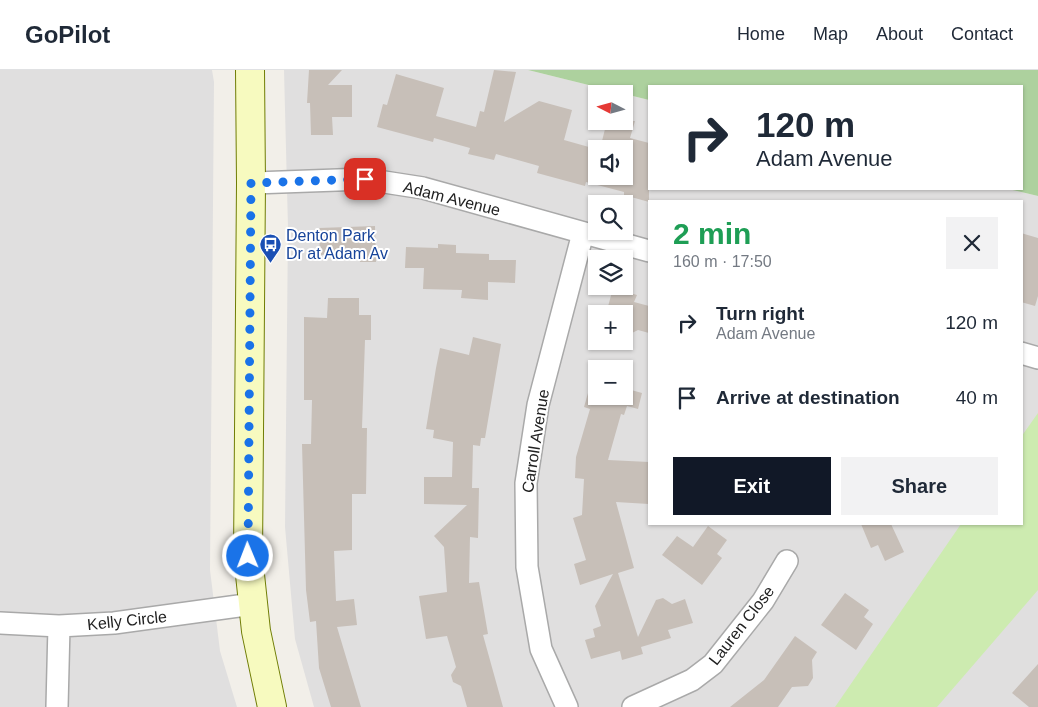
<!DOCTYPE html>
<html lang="en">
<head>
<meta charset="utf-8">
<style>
  body { margin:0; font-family:Arial,sans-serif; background:#f2f2f3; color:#1f2937; height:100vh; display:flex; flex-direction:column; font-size:19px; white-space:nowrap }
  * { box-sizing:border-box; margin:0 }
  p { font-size:16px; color:#747a83 }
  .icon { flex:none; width:28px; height:28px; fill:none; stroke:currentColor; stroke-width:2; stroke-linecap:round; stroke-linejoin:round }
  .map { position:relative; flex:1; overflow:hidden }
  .side { position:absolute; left:648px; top:130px; width:375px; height:325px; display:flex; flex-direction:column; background:#fff; border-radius:0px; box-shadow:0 1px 4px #0004 }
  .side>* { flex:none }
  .hud { position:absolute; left:648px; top:15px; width:375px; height:105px; border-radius:0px; box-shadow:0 1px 4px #0004; background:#fff; color:#1f2937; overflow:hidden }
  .needle { width:32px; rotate:276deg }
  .buttons { position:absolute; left:588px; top:15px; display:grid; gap:10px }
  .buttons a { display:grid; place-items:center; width:45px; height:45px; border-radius:0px; background:#fff; box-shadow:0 1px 4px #0004; font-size:25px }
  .pin { position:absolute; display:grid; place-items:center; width:42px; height:42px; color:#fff; margin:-21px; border-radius:10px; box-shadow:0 2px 8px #0006 }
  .me { position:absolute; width:55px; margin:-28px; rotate:359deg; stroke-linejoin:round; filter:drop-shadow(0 0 4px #0008) }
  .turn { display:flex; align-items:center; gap:18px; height:105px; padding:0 25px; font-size:22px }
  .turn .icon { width:65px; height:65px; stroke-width:2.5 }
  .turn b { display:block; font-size:35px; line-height:42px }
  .round { display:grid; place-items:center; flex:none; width:52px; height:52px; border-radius:0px; background:#f2f2f3 }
  .summary { display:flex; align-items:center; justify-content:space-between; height:85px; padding:0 25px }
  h1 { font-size:30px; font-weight:700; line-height:38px; color:#1e9e55 }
  .primary-button { display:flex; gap:10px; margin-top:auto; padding:10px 25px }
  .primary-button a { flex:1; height:58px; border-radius:0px; background:#111827; color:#fff; font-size:20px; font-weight:700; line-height:58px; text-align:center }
  .primary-button a+a { background:#f2f2f3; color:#1f2937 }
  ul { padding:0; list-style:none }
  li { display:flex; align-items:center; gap:15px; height:75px; padding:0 25px }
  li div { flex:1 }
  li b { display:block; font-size:19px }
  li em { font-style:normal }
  header { display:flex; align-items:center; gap:30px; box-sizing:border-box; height:70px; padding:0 25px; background:#fff; border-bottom:1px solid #e0e1e3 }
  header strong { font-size:24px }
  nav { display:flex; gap:28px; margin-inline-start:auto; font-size:18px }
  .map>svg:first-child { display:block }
  .residential { fill:#e0dfdf; fill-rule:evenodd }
  .grass { fill:#cdebb0 }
  .forest { fill:#add19e }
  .building { fill:#c7bfb8 }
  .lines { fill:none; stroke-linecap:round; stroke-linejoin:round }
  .street-casing { stroke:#a9a9a9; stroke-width:24 }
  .secondary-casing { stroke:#707d05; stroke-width:30 }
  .street { stroke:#fff; stroke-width:21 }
  .secondary { stroke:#f7fabf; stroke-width:28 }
  .route { stroke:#1a73e8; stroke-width:9; stroke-dasharray:0 16.2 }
  .labels { text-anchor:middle; stroke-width:4; stroke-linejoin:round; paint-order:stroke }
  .street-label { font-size:16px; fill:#222; stroke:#fff }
  .transit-label { font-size:16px; fill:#164399; stroke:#fff; text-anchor:start }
</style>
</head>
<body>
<header>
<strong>GoPilot</strong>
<nav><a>Home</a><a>Map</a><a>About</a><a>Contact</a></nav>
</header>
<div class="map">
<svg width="1038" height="637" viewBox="0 0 1038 637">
  <rect width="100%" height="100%" fill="#f2efe9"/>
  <!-- residential -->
  <path class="residential" d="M0 0H212L214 12 210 500 220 581 237 637H0Z
    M284 0H528L649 30V119H1008L1038 126V637H314L295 569 285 457 288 158ZM596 24H624V51H596ZM596 79H624V106H596ZM649 131H1021V454H649ZM596 134H624V161H596ZM596 189H624V216H596ZM596 244H624V271H596ZM596 299H624V326H596Z"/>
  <!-- grass -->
  <path class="grass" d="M1038 343V520L937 637H835L961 454H1021V367Z"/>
  <!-- forest -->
  <path class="forest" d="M528 0H1038V126L1008 119H1021V16H649V30Z"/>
  <!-- building -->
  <path class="building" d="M309 0H342L328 15H352V47H332L333 65H311L310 33H307Z
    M494 0 516 2 504 52 539 31 572 40 564 70 596 79V106H624V79H600L607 51H635L630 68 649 73V132L624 125V122L586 112 585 116 537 103 539 96 496 84 494 90 468 84 470 78 434 68 433 72 377 57 383 34 387 35 396 4 444 18 436 46 476 57 480 41 484 42Z
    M375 156 376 192H360L359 183 320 185 319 158Z
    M1021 163 1038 168V226L1035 236 1021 232Z
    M438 174 456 175V183L489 184V190H516L515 213 488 212V230L461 228 462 220 423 219 424 198H405L406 177 438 178Z
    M613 218 637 225 634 232 649 236V263L638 260 624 267V244H606Z
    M328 228H359V245H371V270H365L362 358H367L366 424H352V480L334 481 336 531 354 529 357 555 337 557 361 637H331L319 598 316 551 310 552 306 520 302 374H311L312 330H304V247L327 248Z
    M473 267 501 274 485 368H481L480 376 473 375 472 418H479L478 468 470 467 469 513 479 512 488 564 483 565 503 637H467L461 616 453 612 451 605 456 597 447 566 426 569 419 526 447 522 444 477 434 466 467 435 424 434V407H452L453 372 433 368 434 360 426 359 436 298 440 278 469 285Z
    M592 309 596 310V326H624V318L642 323 638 339 627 336 624 345 621 344 608 390 649 392V434L616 432 634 498 618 503 638 567 656 530 663 528 672 534 685 529 693 553 668 560 671 568 641 577 643 584 622 590 620 581 591 589 585 570 595 567 593 559 601 556 595 536 613 504 580 515 574 494 586 490 573 448 582 445 584 409 575 408 576 387 590 339 584 337Z
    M861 454H891L904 482 885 491 878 475 871 478Z
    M708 456 727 470 717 484 722 488 702 515 662 485 677 466 693 477Z
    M845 523 869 540 864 547 873 554 856 580 821 555Z
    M795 566 817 582 812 590 813 608 808 616 792 617 778 637H730L764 610Z
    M1038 594V637H1029L1012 623Z"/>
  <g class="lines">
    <defs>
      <path id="street" d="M251 113 365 109 423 118 649 181
        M1021 283 1038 288
        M0 553 59 556 114 553 253 534
        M57 637 59 556
        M567 637 541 579 527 497 526 413 538 335 583 163
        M633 637 692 610 713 594 763 531 787 491"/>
      <path id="secondary" d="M250 0 251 113 248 486 256 561 272 637"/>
    </defs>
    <!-- street casing -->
    <use href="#street" class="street-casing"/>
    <!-- secondary casing -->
    <use href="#secondary" class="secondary-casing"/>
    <!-- street -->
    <use href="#street" class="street"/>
    <!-- secondary -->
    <use href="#secondary" class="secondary"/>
  </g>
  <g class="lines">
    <!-- route -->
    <path class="route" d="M248 486 251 113 365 109"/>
  </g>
  <!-- icons -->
  <defs>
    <symbol id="bus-pin" viewBox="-11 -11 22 30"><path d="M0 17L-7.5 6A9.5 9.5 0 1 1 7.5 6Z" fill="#1a4fb4" stroke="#fff"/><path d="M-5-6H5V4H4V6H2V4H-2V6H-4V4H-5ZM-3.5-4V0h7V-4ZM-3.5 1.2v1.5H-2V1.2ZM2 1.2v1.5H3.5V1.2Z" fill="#fff"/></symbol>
  </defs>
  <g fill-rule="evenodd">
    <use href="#bus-pin" x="258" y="162" width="25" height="34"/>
  </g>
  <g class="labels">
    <!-- street labels -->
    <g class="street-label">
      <text transform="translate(452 128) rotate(14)" y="6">Adam Avenue</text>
      <text transform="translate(535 371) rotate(-81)" y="6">Carroll Avenue</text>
      <text transform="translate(127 550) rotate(-6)" y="6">Kelly Circle</text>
      <text transform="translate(741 555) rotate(-52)" y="6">Lauren Close</text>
    </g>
    <!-- transit labels -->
    <g class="transit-label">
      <text x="286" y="171">Denton Park<tspan x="286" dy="18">Dr at Adam Av</tspan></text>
    </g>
  </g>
</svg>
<div class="buttons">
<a><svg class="needle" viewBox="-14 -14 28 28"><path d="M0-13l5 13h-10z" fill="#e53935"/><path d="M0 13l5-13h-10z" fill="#747a83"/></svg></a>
<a><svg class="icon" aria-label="sound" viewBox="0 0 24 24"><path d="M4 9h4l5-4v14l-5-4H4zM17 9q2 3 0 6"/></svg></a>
<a><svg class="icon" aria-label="search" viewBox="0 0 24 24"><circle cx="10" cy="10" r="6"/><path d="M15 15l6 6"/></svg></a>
<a><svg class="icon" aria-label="layers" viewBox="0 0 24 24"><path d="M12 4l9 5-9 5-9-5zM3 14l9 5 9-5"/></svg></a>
<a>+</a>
<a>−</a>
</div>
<div class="pin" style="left:365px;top:109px;background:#d93025"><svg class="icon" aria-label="arrive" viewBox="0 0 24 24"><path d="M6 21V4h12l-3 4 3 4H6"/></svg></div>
<svg class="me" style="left:248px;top:486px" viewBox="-20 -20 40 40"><circle r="17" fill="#1a73e8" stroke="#fff" stroke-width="3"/><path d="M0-11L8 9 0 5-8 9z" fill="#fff"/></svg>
<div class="hud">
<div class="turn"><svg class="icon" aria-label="right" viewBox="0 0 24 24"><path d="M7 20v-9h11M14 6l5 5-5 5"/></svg><div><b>120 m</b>Adam Avenue</div></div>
</div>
<section class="side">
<div class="summary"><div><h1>2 min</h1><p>160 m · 17:50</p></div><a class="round"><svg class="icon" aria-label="close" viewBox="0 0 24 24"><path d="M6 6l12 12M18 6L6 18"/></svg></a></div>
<ul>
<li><svg class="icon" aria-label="right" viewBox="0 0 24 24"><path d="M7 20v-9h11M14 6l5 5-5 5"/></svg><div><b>Turn right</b><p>Adam Avenue</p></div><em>120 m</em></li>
<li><svg class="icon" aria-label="arrive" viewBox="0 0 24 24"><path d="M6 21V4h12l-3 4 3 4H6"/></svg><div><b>Arrive at destination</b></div><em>40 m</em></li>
</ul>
<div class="primary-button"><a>Exit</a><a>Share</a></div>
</section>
</div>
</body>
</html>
